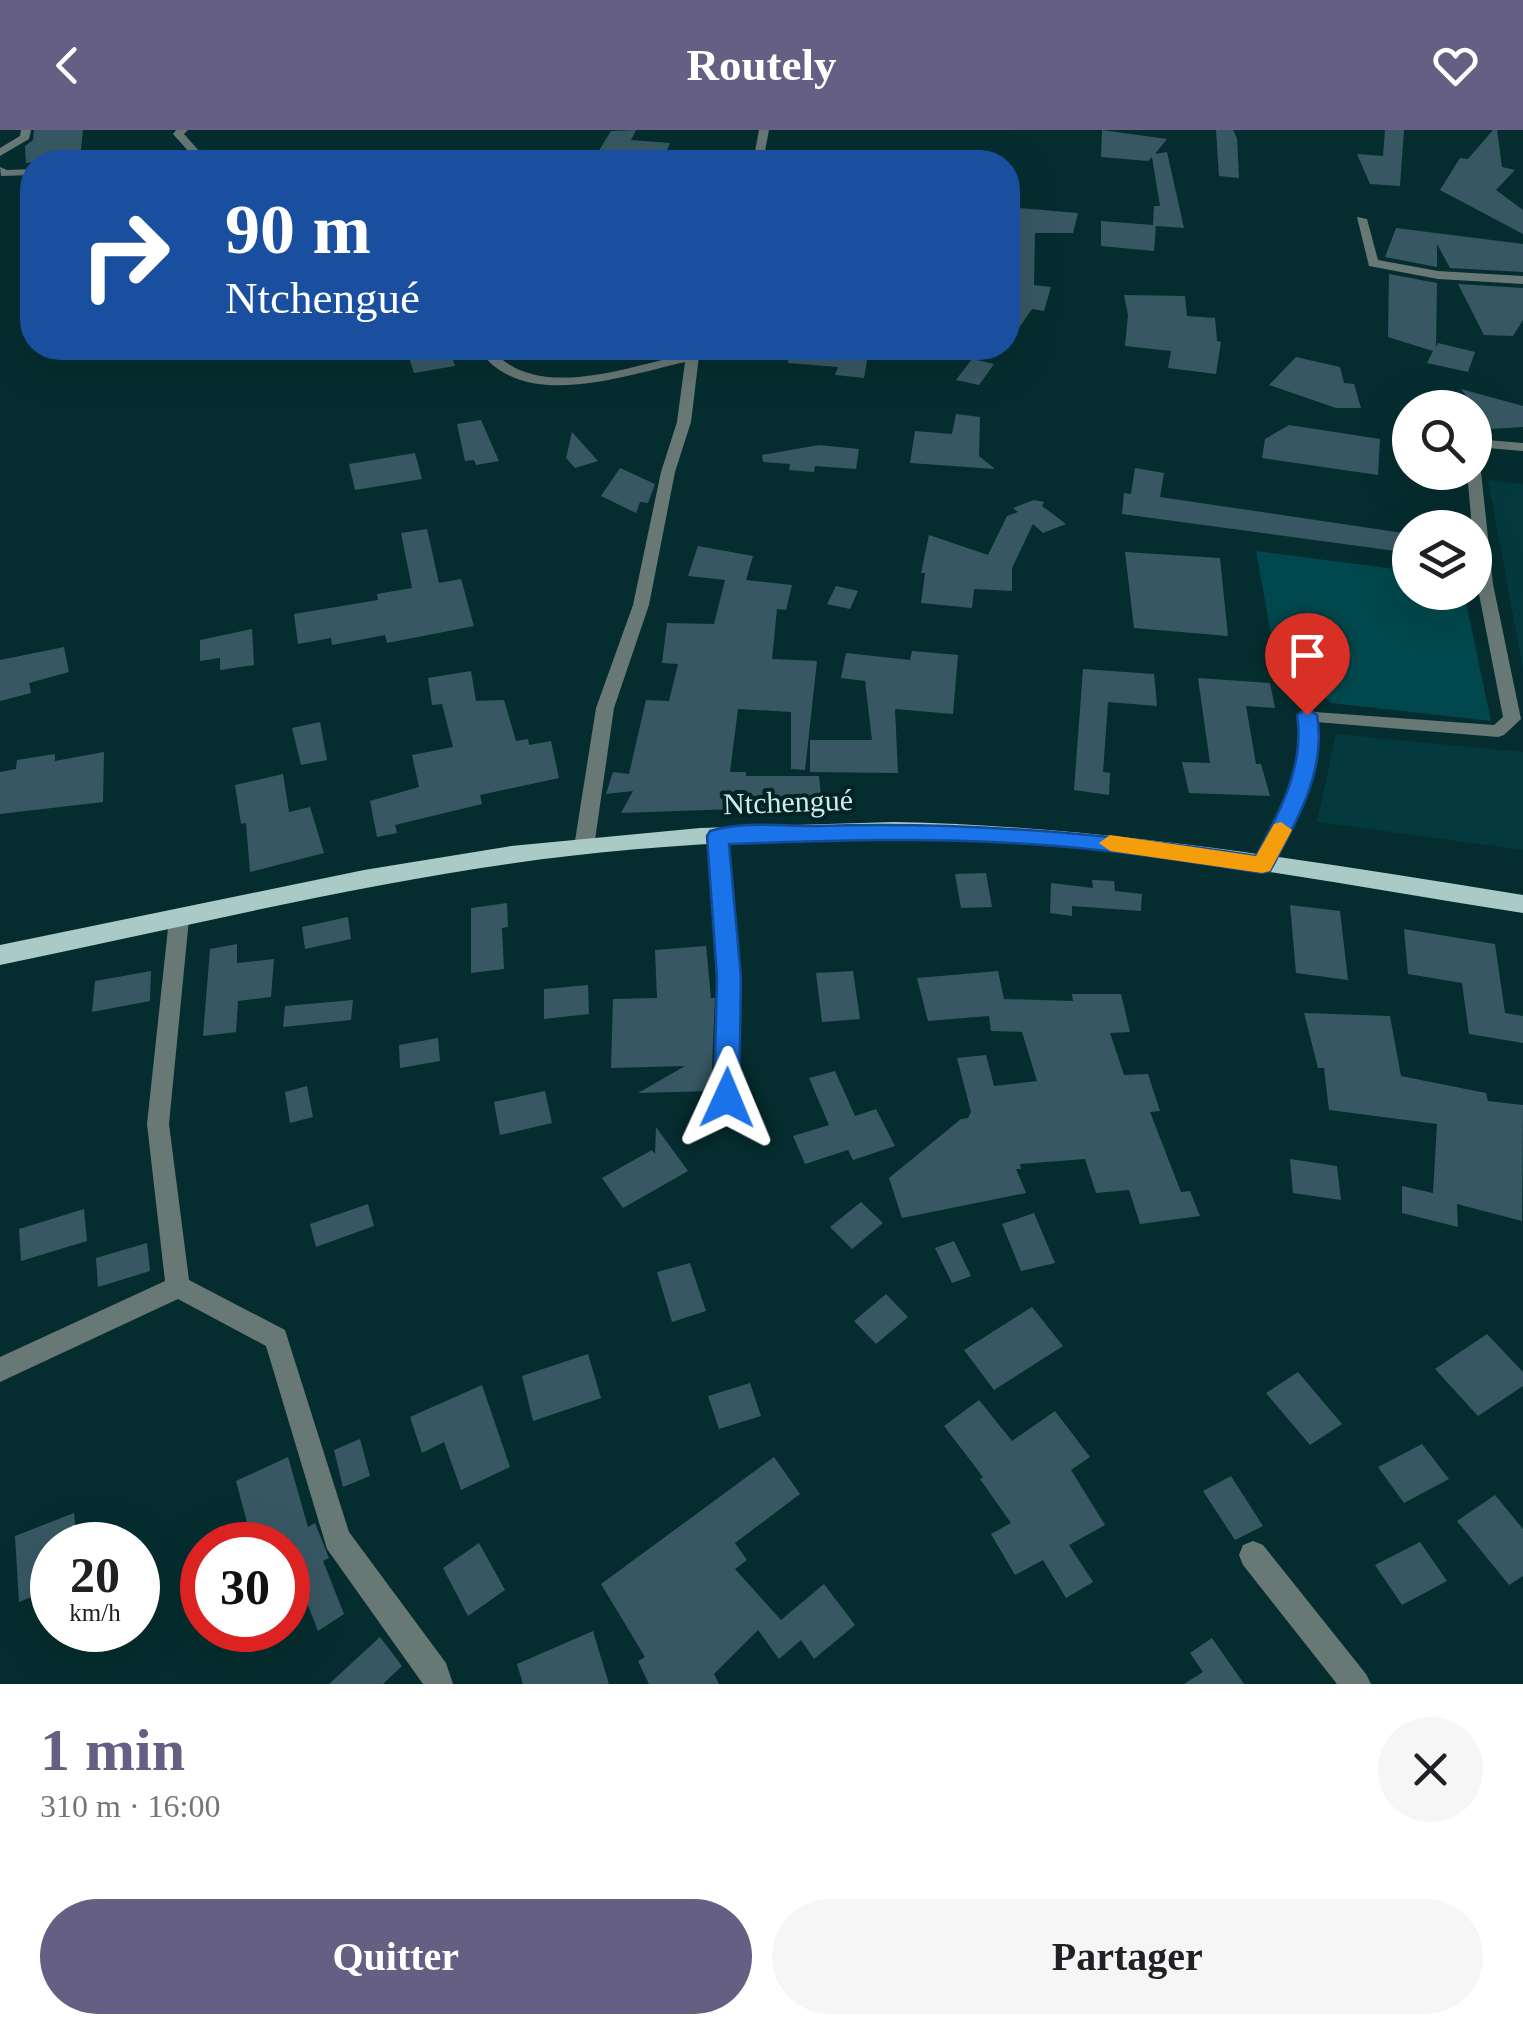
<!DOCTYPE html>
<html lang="fr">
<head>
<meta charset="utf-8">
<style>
  body { margin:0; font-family:Georgia,serif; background:#f6f6f6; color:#202124; height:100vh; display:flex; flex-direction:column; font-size:38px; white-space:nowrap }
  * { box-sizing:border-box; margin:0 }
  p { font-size:32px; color:#757577 }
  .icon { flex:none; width:55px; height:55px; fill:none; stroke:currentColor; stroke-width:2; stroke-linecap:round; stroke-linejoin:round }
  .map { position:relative; height:1554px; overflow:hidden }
  .side { display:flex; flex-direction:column; background:#fff; flex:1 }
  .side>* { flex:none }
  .top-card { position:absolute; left:20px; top:20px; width:1000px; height:210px; border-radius:40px; box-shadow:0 10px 40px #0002; background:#1a4fa0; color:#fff; overflow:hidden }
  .tools { position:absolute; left:1392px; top:260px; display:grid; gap:20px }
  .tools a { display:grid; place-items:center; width:100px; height:100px; border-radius:50%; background:#fff; box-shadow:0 10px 40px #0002; font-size:50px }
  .speed { position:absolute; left:30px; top:1392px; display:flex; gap:20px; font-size:50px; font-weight:700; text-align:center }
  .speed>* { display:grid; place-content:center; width:130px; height:130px; border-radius:50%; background:#fff; box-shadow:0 10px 40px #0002; line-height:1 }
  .speed small { font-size:25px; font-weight:400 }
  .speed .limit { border:15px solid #d22; background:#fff; color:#111 }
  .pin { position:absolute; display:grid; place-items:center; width:85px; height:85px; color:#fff; margin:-102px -42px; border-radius:50% 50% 50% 0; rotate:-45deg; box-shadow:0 0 10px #0007 }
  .pin .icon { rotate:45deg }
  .me { position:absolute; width:110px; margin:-55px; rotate:1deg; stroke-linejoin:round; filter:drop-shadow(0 0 8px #0008) }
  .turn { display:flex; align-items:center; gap:35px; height:210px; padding:0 40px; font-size:45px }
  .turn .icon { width:130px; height:130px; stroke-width:2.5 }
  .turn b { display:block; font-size:70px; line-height:85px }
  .round { display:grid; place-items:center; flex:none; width:105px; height:105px; border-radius:52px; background:#f6f6f6 }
  .head { display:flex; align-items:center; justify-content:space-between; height:170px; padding:0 40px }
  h1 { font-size:60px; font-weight:600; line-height:75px; color:#655f83 }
  .action { display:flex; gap:20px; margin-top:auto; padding:20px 40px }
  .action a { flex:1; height:115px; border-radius:60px; background:#655f83; color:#fff; font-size:40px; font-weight:600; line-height:115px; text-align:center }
  .action a+a { background:#f6f6f6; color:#202124 }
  header { display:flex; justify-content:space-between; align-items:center; height:130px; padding:0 40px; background:#655f83; color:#fff; font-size:45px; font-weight:600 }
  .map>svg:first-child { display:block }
  .built { fill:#04393d }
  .green { fill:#00484d }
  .building { fill:#375863 }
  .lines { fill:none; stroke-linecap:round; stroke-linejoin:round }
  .street { fill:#687875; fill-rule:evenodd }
  .primary { fill:#a9cac5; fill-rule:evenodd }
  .route { fill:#1a73e8; stroke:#114b97; stroke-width:2.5 }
  .slow { fill:#f59e0b }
  .labels { text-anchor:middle; stroke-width:8; stroke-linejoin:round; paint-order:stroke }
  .street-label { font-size:30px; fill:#d4e8e9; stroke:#002325 }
</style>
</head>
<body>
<header><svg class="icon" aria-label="back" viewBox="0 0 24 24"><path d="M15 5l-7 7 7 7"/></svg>Routely<svg class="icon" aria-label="heart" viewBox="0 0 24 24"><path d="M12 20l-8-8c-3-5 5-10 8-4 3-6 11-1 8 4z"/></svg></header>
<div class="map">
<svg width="1523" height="1554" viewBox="0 0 1523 1554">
  <rect width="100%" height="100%" fill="#052d2f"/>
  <!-- built -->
  <path class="built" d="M1488 350 1523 354V540Z
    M1336 604 1523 622V720L1317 692Z"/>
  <!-- green -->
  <path class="green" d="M1256 421 1410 441V462L1464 463 1491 591 1331 573 1274 521Z"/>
  <!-- building -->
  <path class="building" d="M34 0H83L80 28 26 33 25 16 33 10Z
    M636 0 631 10 670 13 662 32H592L611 1Z
    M1102 0 1167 9 1155 24 1167 22 1184 98 1156 96 1154 121 1101 116V91L1153 95 1154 76H1160L1152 27 1148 31 1101 27Z
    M1216 0H1233L1237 8 1239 48 1219 46Z
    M1385 0H1404L1400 56 1370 54 1357 24 1383 26Z
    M1493 0H1497L1502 37 1515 40 1496 60 1523 80V104L1440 60 1460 28 1468 29Z
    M1008 77 1078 83 1073 103H1035L1034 155 1051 157 1044 181 1032 179 1008 214Z
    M1396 98 1523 114V142L1450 138 1437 114V137L1385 127Z
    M1389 144 1437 153 1436 217 1438 213 1475 222 1468 242 1427 233 1433 221 1388 207Z
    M1458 154 1523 158V190L1513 206 1484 205Z
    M1124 165 1185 166 1187 186 1215 188 1217 211 1221 212 1216 244 1168 238 1171 221 1125 216 1128 185Z
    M406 218H449L455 236 414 243Z
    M789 218 869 219 864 248 835 245 838 237 788 233Z
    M1296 227 1340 237 1344 253 1354 254 1361 278H1336L1269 255Z
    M972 229 994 234 979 255 956 250Z
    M1461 259 1523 276V297L1491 299Z
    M956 284 980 287 979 326 995 339 910 333 915 301 952 304Z
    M481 290 499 331 476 335 474 330 465 331 457 294Z
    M1289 295 1380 309 1378 345 1262 328 1265 309Z
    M572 302 598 331 575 338 566 328Z
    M819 315 859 319 856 339 815 336 814 342 789 340 790 334 763 332 762 325Z
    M415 323 422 349 355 360 349 334Z
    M620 338 655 354 648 373 640 372 636 383 601 366Z
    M1135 338 1164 343 1160 367 1410 404V423L1122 384 1124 363 1131 364Z
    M1034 370 1044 372 1042 376 1066 394 1043 403 1033 394 1012 438V461L974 459 972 478 921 473 925 443H921L929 405 988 425 1007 386 1018 382 1013 378Z
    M427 399 439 453 461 449 474 496 387 513 385 505 332 515 331 508 298 514 294 484 378 470 377 464 412 458 401 403Z
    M698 416 753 426 746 450 792 455 786 480 777 479 772 529 817 531 805 640 791 639V582L738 579 730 642H746V646H819L822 676 621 683 633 661 606 664 613 642 629 644 646 570 669 571 678 534 662 533 667 493 714 494 725 450 688 446Z
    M1125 422 1220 428 1228 506 1134 498Z
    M836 456 858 461 850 479 827 474Z
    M252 499 254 535 220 540V528L200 531V510Z
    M64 517 69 542 29 553 31 563 0 571V530Z
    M912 521 958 525 953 584 895 579 898 643 810 642V610H872L865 551 841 548 846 523 910 530Z
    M1083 539 1154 544 1157 576 1108 572 1103 642 1110 643 1109 665 1074 660Z
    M471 541 476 571 504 570 516 611 528 609 529 615 551 611 559 648 480 665 482 674 395 695 397 703 377 707 370 671 419 657 412 625 453 617 442 574 432 575 428 548Z
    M1198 548 1270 553 1275 578 1246 576 1256 634H1261L1270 666 1189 663 1182 632 1210 633Z
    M320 592 327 630 301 635 292 598Z
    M104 622 103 672 0 684V642L16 639 17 630 55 624V631Z
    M283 644 289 682 310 677 324 723 250 742 246 693 241 694 235 655Z
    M986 743 992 777 961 778 955 744Z
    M1092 750 1114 751 1115 761 1142 764 1141 781 1072 776V786L1050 783 1051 753 1093 758Z
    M507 773 508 797 502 798 504 839 471 843V778Z
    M1290 775 1340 781 1348 850 1296 843Z
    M348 787 351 809 305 819 302 797Z
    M1404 799 1495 814 1505 883 1523 886V913L1469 904 1462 853 1408 844Z
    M237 814V833L274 829 271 867 238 871 236 902 203 906 210 819Z
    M706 816 711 868H715L711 961 638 963 685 936 611 938 613 869 657 868 655 820Z
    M151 841 150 871 92 882 95 851Z
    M853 841 860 889 822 892 816 843Z
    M998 841 1004 869 1073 871 1072 864H1121L1130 902 1110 903 1124 945 1148 944 1160 981 1150 982 1181 1062 1190 1061 1200 1086 1140 1094 1129 1060 1096 1063 1085 1029 1020 1034 1021 1039H1016L1026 1063 902 1088 889 1048 961 989 968 988 971 982 957 928 986 925 994 956 1037 951 1022 902 991 901 989 886 928 891 917 848Z
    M588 855 589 884 544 889V859Z
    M353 870 351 890 283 897 285 876Z
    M1304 883 1390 886 1401 946 1486 963 1488 971 1523 975 1522 1091 1457 1074 1458 1097 1402 1083V1056L1433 1063 1437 994 1329 980 1324 938H1318Z
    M438 908 440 931 400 938 399 915Z
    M835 941 855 986 876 979 895 1016 853 1030 848 1020 805 1034 793 1006 829 995 809 948Z
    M307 956 313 987 290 993 285 962Z
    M545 961 552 993 500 1005 494 972Z
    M656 997 688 1041 623 1078 602 1048 652 1020 655 1024Z
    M1290 1029 1337 1036 1341 1070 1293 1063Z
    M861 1072 883 1093 852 1119 830 1097Z
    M368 1074 374 1096 316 1117 310 1094Z
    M84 1079 87 1111 21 1131 19 1099Z
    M1034 1083 1055 1133 1021 1141 1002 1094Z
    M954 1111 971 1146 952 1153 935 1118Z
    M147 1113 150 1141 98 1157 96 1128Z
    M690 1133 706 1181 672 1192 657 1142Z
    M886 1164 908 1187 876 1214 854 1191Z
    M1032 1177 1063 1216 994 1260 964 1220Z
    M1487 1204 1523 1242V1256L1478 1286 1435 1239Z
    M588 1224 601 1268 533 1291 522 1246Z
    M1298 1242 1342 1294 1310 1315 1266 1263Z
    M750 1253 761 1286 719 1299 708 1266Z
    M482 1255 510 1337 461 1360 444 1312 422 1323 410 1287Z
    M979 1270 1012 1311 1055 1281 1090 1327 1071 1340 1105 1395 1069 1415 1093 1452 1066 1468 1043 1430 1015 1445 991 1404 1011 1393 980 1349 983 1347 944 1296Z
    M360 1309 370 1346 343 1357 334 1320Z
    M1422 1314 1449 1349 1404 1373 1378 1337Z
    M288 1327 308 1397 315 1393 329 1428 323 1431 344 1484 318 1501 296 1445 288 1449V1415H253L236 1351Z
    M774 1327 800 1364 735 1413 747 1430 735 1439 781 1490 824 1454 855 1495 814 1529 801 1510 779 1529 758 1500 714 1544 719 1554H649L638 1531 645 1527 601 1454Z
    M1231 1346 1263 1396 1235 1410 1203 1361Z
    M1495 1365 1523 1399V1446L1509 1455 1457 1391Z
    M74 1383 77 1415H52V1459L19 1472 15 1406Z
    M1420 1412 1447 1451 1402 1475 1375 1435Z
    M479 1413 505 1460 468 1486 443 1438Z
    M593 1501 609 1554H523L517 1534Z
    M380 1507 402 1536 383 1554H329Z
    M1212 1508 1244 1554H1184L1203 1542 1190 1523Z"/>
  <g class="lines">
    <!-- street -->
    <path class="street" d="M21 0H31L29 9 0 26V18L20 6Z
      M176 0H188L184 4 209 32H198L173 4Z
      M759 0H769L763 32H753Z
      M0 37 7 40 32 39V45L1 46Z
      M1357 87 1367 89 1378 130 1438 141 1523 146V154L1438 149 1369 136Z
      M478 218H491C534 273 628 237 686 224L687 218H700L691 292 675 342 649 475 614 578 594 717 584 724 574 717 596 578 633 475 661 342 677 292 685 232C623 246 520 283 478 218Z
      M1475 309 1523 313V321L1475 317Z
      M1475 338 1481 342 1493 454 1521 589 1504 605 1498 607 1316 592C1321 646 1294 694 1269 740H1255L1252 735 1280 681 1294 644 1301 581 1494 595 1503 587 1477 454 1475 398H1472L1467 342H1475Z
      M717 699 727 706 739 848 738 967 735 974 727 976 719 974 716 967 719 848 707 706Z
      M179 781 186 784 189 789 169 994 189 1150 285 1200 349 1402 446 1533 453 1554H423L327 1419 266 1216 178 1169 0 1252V1227L165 1151 147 994 169 789 172 784Z
      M1253 1411 1263 1415 1366 1544 1371 1554H1337L1243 1435 1239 1425 1243 1415Z"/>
    <!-- primary -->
    <path class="primary" d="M894 692C1106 696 1314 732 1523 765V783C1340 755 1157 717 971 711 818 706 660 712 508 734 337 759 169 800 0 835V815L364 740 511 716 700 698Z"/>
  </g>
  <!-- route -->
  <path class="route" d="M1307 578 1317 585C1327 641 1296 693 1270 741L1262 743C1179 730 1096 717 1012 713 917 707 823 711 729 714L741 848 739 968 736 975 727 978 718 975 714 968 717 848 707 706 710 701C742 691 783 696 816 696 964 691 1109 703 1256 726 1280 682 1305 635 1297 585Z"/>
  <!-- slow -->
  <path class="slow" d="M1281 692 1292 700 1270 741 1262 743 1110 721 1099 713 1110 705 1256 726 1274 694Z"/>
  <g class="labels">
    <!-- street labels -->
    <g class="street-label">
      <text transform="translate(788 672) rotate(-2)" y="10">Ntchengué</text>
    </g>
  </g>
</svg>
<div class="tools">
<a><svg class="icon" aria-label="search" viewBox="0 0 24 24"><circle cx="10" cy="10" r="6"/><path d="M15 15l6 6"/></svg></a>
<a><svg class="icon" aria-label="layers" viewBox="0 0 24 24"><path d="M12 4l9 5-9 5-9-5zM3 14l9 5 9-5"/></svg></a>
</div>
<div class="speed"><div>20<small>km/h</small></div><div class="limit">30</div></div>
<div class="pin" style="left:1307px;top:585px;background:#d93025"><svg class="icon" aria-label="arrive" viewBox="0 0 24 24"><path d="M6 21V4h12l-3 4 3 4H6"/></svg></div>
<svg class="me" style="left:727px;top:968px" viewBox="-20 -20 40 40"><path d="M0-17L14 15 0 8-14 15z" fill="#1a73e8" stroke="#fff" stroke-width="4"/></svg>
<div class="top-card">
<div class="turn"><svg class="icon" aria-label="right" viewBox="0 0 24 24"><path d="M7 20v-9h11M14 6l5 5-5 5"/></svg><div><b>90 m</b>Ntchengué</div></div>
</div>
</div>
<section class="side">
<div class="head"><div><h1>1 min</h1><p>310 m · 16:00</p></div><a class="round"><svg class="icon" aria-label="close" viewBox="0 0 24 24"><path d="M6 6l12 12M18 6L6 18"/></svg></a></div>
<div class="action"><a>Quitter</a><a>Partager</a></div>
</section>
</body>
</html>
